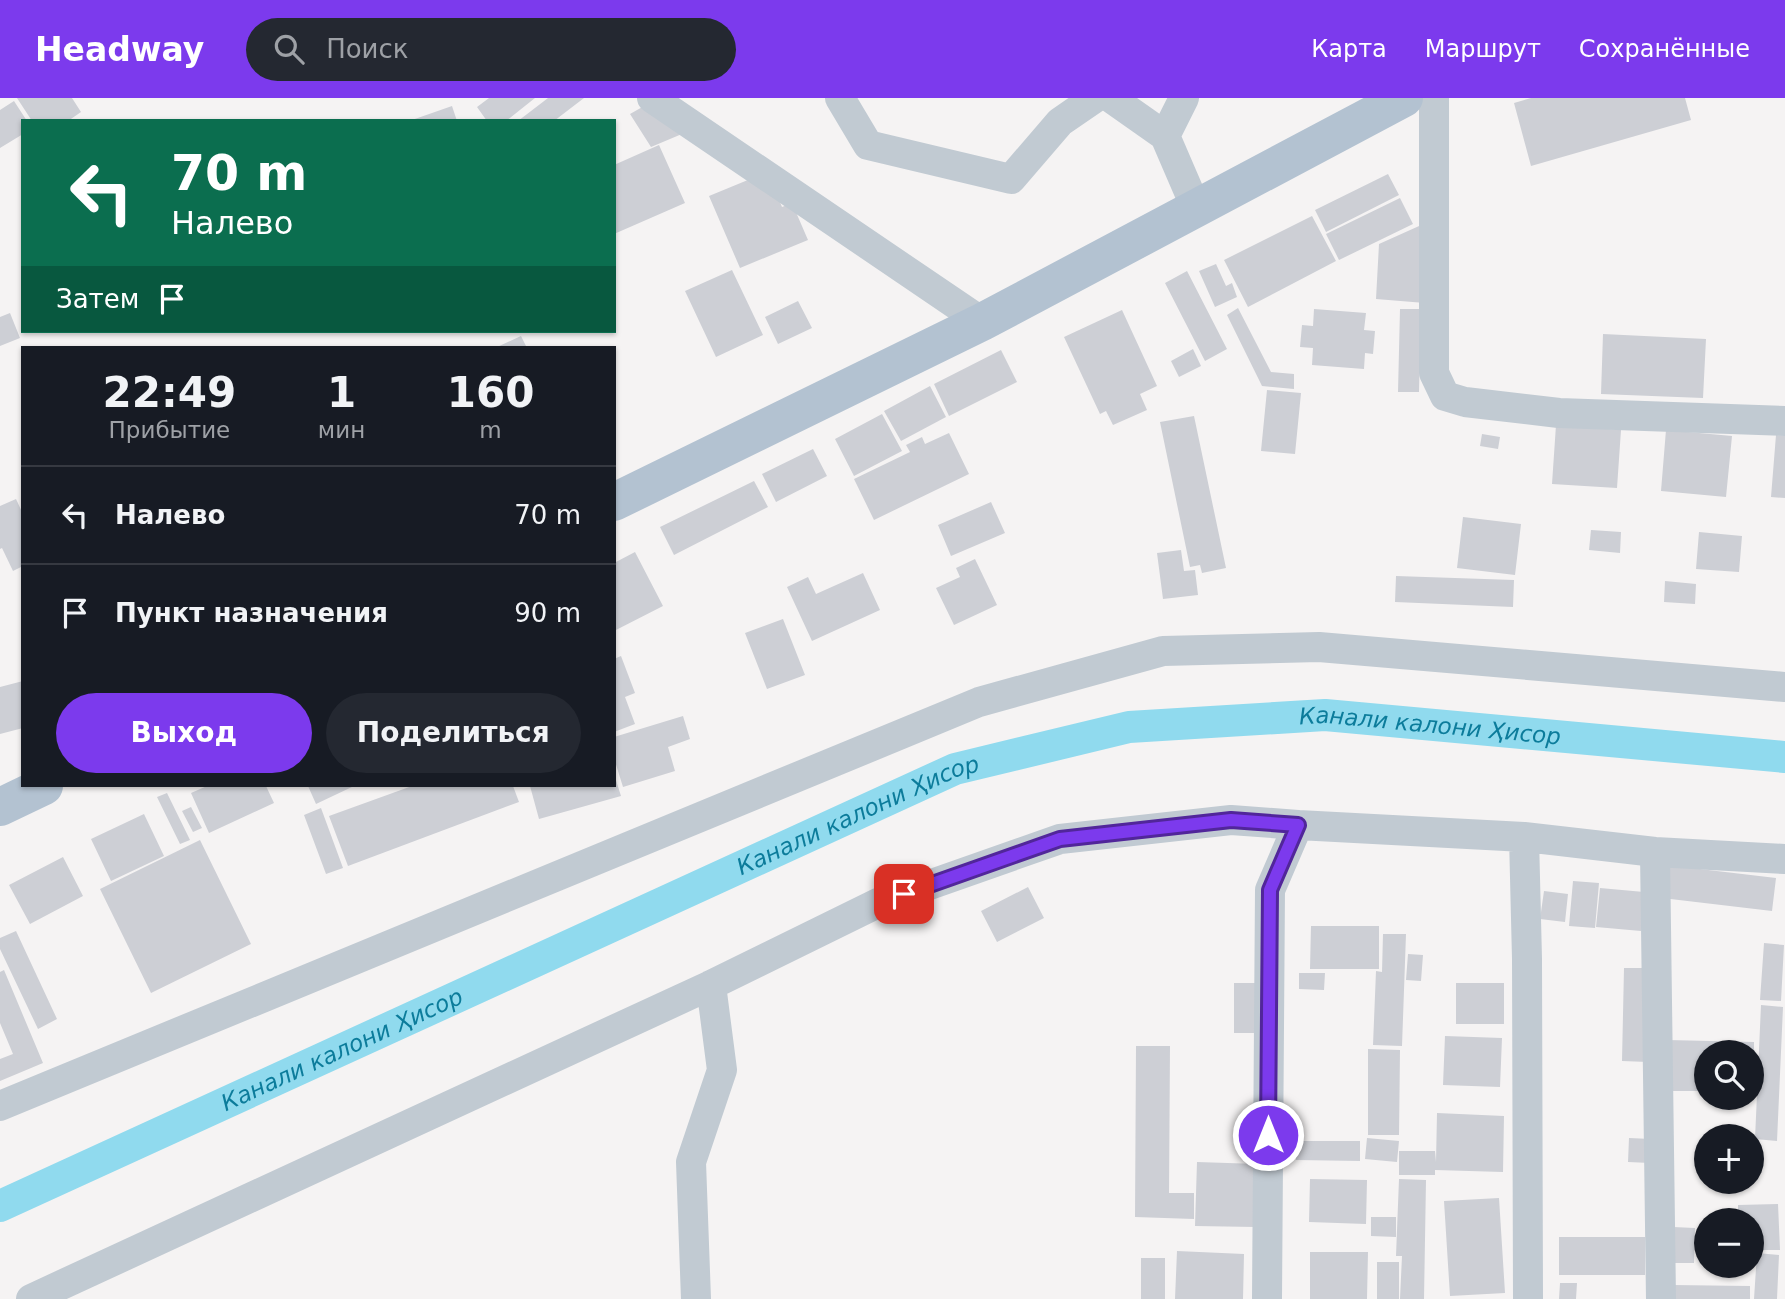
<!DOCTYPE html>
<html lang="ru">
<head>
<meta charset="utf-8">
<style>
  body { margin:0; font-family:"DejaVu Sans",sans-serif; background:#242831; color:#f1f3f6; height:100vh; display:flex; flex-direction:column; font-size:26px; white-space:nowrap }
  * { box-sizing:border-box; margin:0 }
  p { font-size:23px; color:#9ea1a6 }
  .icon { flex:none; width:38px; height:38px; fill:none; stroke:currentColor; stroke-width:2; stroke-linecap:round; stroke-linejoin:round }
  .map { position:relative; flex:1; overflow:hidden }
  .details { position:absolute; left:21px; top:248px; width:595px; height:441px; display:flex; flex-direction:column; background:#171b24; border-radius:0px; box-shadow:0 2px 5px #0004 }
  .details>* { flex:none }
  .banner { position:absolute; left:21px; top:21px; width:595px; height:214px; border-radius:0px; box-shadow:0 2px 5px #0004; background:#0b6e4f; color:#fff; overflow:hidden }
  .controls { position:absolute; left:1694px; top:942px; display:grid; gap:14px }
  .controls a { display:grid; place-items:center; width:70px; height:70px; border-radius:50%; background:#171b24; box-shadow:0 2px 5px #0004; font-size:35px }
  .pin { position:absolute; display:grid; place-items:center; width:60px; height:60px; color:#fff; margin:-30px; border-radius:14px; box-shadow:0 4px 10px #0006 }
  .me { position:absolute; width:77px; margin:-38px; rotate:0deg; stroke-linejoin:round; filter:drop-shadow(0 0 5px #0008) }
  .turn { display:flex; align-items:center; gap:24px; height:147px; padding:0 35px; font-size:32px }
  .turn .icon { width:91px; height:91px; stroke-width:2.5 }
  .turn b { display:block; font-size:49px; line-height:60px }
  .then { display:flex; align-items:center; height:66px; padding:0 35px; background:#0003; gap:14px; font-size:26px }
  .eta { display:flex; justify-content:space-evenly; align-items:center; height:119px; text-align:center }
  .eta b { font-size:42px; font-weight:700; line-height:49px }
  .cta { display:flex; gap:14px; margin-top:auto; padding:14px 35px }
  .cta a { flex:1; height:80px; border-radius:42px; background:#7c3aed; color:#fff; font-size:28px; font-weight:700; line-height:80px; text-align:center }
  .cta a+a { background:#242831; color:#f1f3f6 }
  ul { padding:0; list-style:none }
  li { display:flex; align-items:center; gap:21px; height:98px; padding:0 35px; border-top:2px solid #363941 }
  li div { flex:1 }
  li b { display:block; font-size:26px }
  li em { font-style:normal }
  header { display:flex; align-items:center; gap:42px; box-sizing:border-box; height:98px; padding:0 35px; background:#7c3aed; color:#fff }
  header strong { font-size:33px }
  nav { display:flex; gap:38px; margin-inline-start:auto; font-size:24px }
  .search { width:490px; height:63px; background:#242831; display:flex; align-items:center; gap:18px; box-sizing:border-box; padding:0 24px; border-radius:38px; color:#9ea1a6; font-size:26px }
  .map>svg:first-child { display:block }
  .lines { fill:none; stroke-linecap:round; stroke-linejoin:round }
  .canal { stroke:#90daee; stroke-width:32 }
  .building { fill:#cdcfd5 }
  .minor { stroke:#c1cad2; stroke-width:30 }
  .major { stroke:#b3c2d1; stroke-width:38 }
  .route-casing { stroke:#51269a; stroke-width:18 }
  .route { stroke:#7c3aed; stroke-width:12 }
  .labels { text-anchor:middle; stroke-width:7; stroke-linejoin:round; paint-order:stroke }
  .water-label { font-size:23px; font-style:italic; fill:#0c7c9b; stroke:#fff }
</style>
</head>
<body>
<header>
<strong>Headway</strong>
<div class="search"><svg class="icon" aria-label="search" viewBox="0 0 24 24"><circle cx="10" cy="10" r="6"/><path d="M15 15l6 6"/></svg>Поиск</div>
<nav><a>Карта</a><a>Маршрут</a><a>Сохранённые</a></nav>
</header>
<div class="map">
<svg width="1785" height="1201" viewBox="0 0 1785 1201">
  <rect width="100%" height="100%" fill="#f5f3f3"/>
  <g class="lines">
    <!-- canal -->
    <path class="canal" id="s1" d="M0 1108 955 671 1129 629 1325 617 1785 659"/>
  </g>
  <!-- building -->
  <path class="building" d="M17 0H72L81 14 68 23H32Z
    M489 0H535L506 23H487L477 9Z
    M548 0H584L554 23H518Z
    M1531 0H1685L1691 22 1531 68 1514 5Z
    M14 3 27 23H23V36L0 50V12Z
    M653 3 689 33 651 49 630 16Z
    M452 8 457 23H412V22Z
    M659 47 685 105 614 136V67Z
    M1388 76 1399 97 1326 134 1315 112Z
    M760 77 775 92 782 109 792 105 808 142 740 170 709 98Z
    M1400 100 1413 126 1339 162 1326 136Z
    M1312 118 1336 163 1248 209 1224 162Z
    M1428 124 1425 205 1376 201 1379 146Z
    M1216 166 1226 188 1232 185 1237 199 1215 209 1199 173Z
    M732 172 763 237 716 259 685 193Z
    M1187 173 1227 251 1205 263 1165 185Z
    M798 203 812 230 778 246 765 219Z
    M1238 210 1271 274 1294 276V291L1262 288 1227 217Z
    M1314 211 1366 215 1364 232 1375 233 1373 256 1365 255 1364 271 1312 267 1313 250 1300 249 1302 227 1313 228Z
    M1400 211H1421L1419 294H1398Z
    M1122 212 1157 288 1140 296 1147 312 1113 327 1106 313 1100 316 1064 239Z
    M10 215 20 240 0 248V219Z
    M1603 236 1706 241 1703 300 1601 296Z
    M521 238 527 250H495Z
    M1193 251 1201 268 1179 279 1171 263Z
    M1001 252 1017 284 949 318 934 286Z
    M930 288 946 319 901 343 884 313Z
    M1267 292 1301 295 1295 356 1261 353Z
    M882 316 902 353 854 378 835 341Z
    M1194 318 1226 470 1202 475 1200 467 1190 469 1160 324Z
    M1556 327 1621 332 1617 390 1552 386Z
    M1666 332 1732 338 1726 399 1661 393Z
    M949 335 969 376 874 422 854 381 910 354 906 347 922 339 925 346Z
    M1482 336 1500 339 1498 351 1480 348Z
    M1776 337 1785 338V400L1771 399Z
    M813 351 827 378 776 404 762 376Z
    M754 383 768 409 674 457 660 429Z
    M16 401 23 416V468L13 473 2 450 0 451V408Z
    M991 404 1005 435 951 458 938 427Z
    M1463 419 1521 426 1515 477 1457 470Z
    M1591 432 1621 434 1620 455 1589 452Z
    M1699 434 1742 438 1739 474 1696 471Z
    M1181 452 1184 473 1195 472 1198 497 1163 501 1157 455Z
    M635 454 663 508 614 533V465Z
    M975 461 997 507 954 527 936 490 960 479 956 470Z
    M863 475 880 512 812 543 787 489 808 479 816 496Z
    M1396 478 1514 482 1513 509 1395 504Z
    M1665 483 1696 486 1695 506 1664 504Z
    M783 521 805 577 767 591 745 535Z
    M621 558 635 595 625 599 635 626 614 634V561Z
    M23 583V630L0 636V589Z
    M683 618 690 641 668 649 675 673 623 689 614 660V639Z
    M614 676 621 698 539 721 530 688H614Z
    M207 688H266L274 705 209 735 191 695Z
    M308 688H354L316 706Z
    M412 688H513L519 704 348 768 329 718Z
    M167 695 190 742 180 746 157 699Z
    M191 709 202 730 193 734 182 713Z
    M321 710 343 770 326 776 304 717Z
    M144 716 164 758 111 783 91 741Z
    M200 742 251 846 151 895 100 791Z
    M63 759 83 798 30 826 9 787Z
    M1666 767 1776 780 1772 813 1662 800Z
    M1573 783 1599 785 1595 830 1569 828Z
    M1028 789 1044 820 997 844 981 813Z
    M1600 790 1644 794 1641 833 1596 829Z
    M1544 793 1568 796 1565 824 1540 821Z
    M1311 828H1379V871H1310Z
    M16 833 57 921 38 931 0 851V840Z
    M1383 836H1406L1402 948 1373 947 1376 873 1382 874Z
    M1764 845 1784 847 1781 903 1760 902Z
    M1408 856 1423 857 1421 883 1406 882Z
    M1624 870H1651L1648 964 1622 963Z
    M4 872 43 965 0 983V961L13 956 0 925V874Z
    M1299 875H1325L1324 892 1299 891Z
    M1234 885H1257L1256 935H1234Z
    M1456 885H1504V926H1456Z
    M1761 907 1783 909 1777 1043 1755 1041Z
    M1445 938 1502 940 1500 989 1443 987Z
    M1667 942 1754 944V954H1706V993H1666Z
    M1136 948H1170L1169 1095H1194V1121L1135 1119Z
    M1368 951 1400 952 1399 1037H1368Z
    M1437 1015 1504 1018 1503 1074 1435 1072V1077H1399V1053H1435L1436 1064Z
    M1367 1040 1399 1043 1397 1064 1365 1061Z
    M1629 1040 1651 1041 1650 1065 1628 1064Z
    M1296 1043H1360V1063L1296 1062Z
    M1197 1064 1258 1066 1256 1129 1195 1128Z
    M1310 1081 1367 1082 1366 1126 1309 1124Z
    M1399 1081 1426 1082 1424 1201H1400L1402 1158H1396Z
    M1499 1100 1505 1195 1450 1198 1444 1103Z
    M1778 1106 1780 1152H1752V1122H1738V1107Z
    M1371 1119H1396V1139L1371 1138Z
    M1673 1129 1695 1130 1694 1165H1671Z
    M1559 1139H1645V1177H1559Z
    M1177 1153 1244 1156 1243 1201H1175Z
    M1310 1154H1368L1367 1201H1310Z
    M1757 1155 1779 1157 1777 1201H1754Z
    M1141 1160H1165V1201H1141Z
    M1377 1164H1399V1201H1377Z
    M1560 1185H1577L1576 1201H1559Z
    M1673 1187 1750 1188V1201H1673Z"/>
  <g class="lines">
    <!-- minor -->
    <path class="minor" d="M652 0 982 224
      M840 0 868 47 1011 81 1060 24 1095 0
      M1111 0 1165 38 1196 110
      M1434 0V275L1445 298 1465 304 1559 315 1785 323
      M1165 38 1184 0
      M1524 739 1527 861 1528 1201
      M1655 754 1661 1201
      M0 1008 979 604 1163 553 1319 549 1785 589
      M31 1201 711 887 878 805 1060 741 1231 722 1298 727
      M696 1201 691 1064 722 972 711 887
      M1267 1201 1270 792 1298 727 1524 739 1655 754 1785 761"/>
    <!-- major -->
    <path class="major" d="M614 404 982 224 1404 0
      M0 709 44 688"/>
  </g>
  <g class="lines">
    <defs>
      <path id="route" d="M904 796 1060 741 1231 722 1298 727 1270 792 1268 1037"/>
    </defs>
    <!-- route casing -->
    <use href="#route" class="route-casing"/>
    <!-- route -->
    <use href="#route" class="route"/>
  </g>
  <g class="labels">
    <!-- water labels -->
    <g class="water-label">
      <text dy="8" stroke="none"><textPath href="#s1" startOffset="1531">Канали калони Ҳисор</textPath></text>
      <text dy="8" stroke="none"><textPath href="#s1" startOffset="943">Канали калони Ҳисор</textPath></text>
      <text dy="8" stroke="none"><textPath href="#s1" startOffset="376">Канали калони Ҳисор</textPath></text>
    </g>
  </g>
</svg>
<div class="controls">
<a><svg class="icon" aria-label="search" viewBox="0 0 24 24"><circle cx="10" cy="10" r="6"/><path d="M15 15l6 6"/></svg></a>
<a>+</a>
<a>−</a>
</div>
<div class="pin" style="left:904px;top:796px;background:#d93025"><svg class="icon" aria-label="arrive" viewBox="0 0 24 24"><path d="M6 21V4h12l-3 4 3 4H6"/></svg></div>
<svg class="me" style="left:1268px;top:1037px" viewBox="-20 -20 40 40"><circle r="17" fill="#7c3aed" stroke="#fff" stroke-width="3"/><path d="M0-11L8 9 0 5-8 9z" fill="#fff"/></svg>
<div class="banner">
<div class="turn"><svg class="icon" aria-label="left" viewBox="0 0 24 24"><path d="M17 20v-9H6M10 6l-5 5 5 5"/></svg><div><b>70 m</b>Налево</div></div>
<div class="then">Затем<svg class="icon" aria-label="arrive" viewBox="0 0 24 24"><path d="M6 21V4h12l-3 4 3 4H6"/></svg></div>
</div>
<section class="details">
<div class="eta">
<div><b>22:49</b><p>Прибытие</p></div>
<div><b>1</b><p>мин</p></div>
<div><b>160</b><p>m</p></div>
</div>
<ul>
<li><svg class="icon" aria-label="left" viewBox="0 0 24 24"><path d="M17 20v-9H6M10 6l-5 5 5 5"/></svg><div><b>Налево</b></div><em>70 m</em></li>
<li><svg class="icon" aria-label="arrive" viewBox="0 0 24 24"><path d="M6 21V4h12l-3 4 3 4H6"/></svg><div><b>Пункт назначения</b></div><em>90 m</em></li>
</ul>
<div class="cta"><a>Выход</a><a>Поделиться</a></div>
</section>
</div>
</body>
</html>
